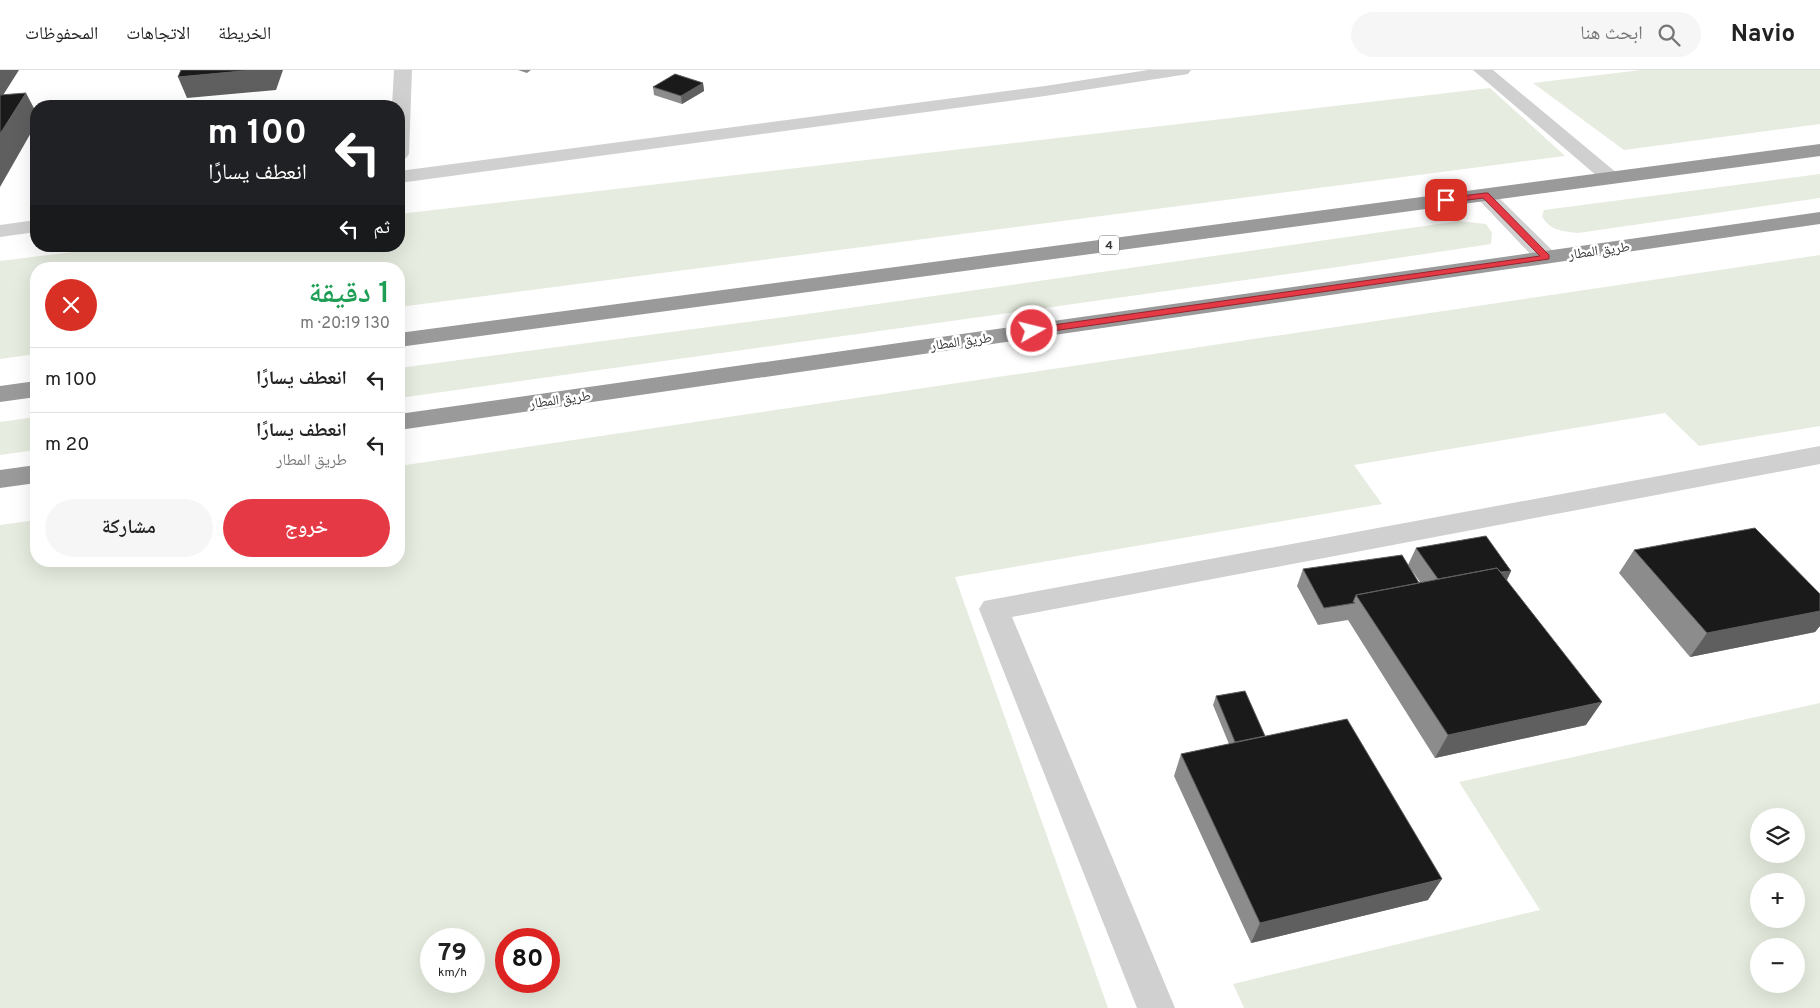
<!DOCTYPE html>
<html lang="ar">
<head>
<meta charset="utf-8">
<style>
  body { margin:0; font-family:Overpass,"Noto Naskh Arabic",sans-serif; background:#f6f6f6; color:#222; direction:rtl; height:100vh; display:flex; flex-direction:column; font-size:19px; white-space:nowrap }
  * { box-sizing:border-box; margin:0 }
  p { font-size:16px; color:#767676 }
  .icon { flex:none; width:28px; height:28px; fill:none; stroke:currentColor; stroke-width:2; stroke-linecap:round; stroke-linejoin:round }
  .map { position:relative; flex:1; overflow:hidden; direction:ltr }
  .details { position:absolute; left:30px; top:192px; width:375px; height:305px; display:flex; flex-direction:column; background:#fff; border-radius:20px; box-shadow:0 5px 20px #0002; direction:rtl }
  .details>* { flex:none }
  .guide { position:absolute; left:30px; top:30px; width:375px; height:152px; border-radius:20px; box-shadow:0 5px 20px #0002; direction:rtl; background:#202124; color:#fff; overflow:hidden }
  .tools { position:absolute; left:1750px; top:738px; display:grid; gap:10px }
  .tools a { display:grid; place-items:center; width:55px; height:55px; border-radius:50%; background:#fff; box-shadow:0 5px 20px #0002; font-size:25px }
  .speed { position:absolute; left:420px; top:858px; display:flex; gap:10px; font-size:25px; font-weight:700; text-align:center }
  .speed>* { display:grid; place-content:center; width:65px; height:65px; border-radius:50%; background:#fff; box-shadow:0 5px 20px #0002; line-height:1 }
  .speed small { font-size:12px; font-weight:400 }
  .speed .limit { border:8px solid #d22; background:#fff; color:#111 }
  .pin { position:absolute; display:grid; place-items:center; width:42px; height:42px; color:#fff; margin:-21px; border-radius:10px; box-shadow:0 2px 8px #0006 }
  .me { position:absolute; width:55px; margin:-28px; rotate:82deg; stroke-linejoin:round; filter:drop-shadow(0 0 4px #0008) }
  .turn { display:flex; align-items:center; gap:18px; height:105px; padding:0 15px; font-size:22px }
  .turn .icon { width:65px; height:65px; stroke-width:2.5 }
  .turn b { display:block; font-size:35px; line-height:42px }
  .then { display:flex; align-items:center; height:48px; padding:0 15px; background:#0003; gap:10px; font-size:19px }
  .round { display:grid; place-items:center; flex:none; width:52px; height:52px; border-radius:26px; background:#f6f6f6 }
  .headline { display:flex; align-items:center; justify-content:space-between; height:85px; padding:0 15px }
  h1 { font-size:30px; font-weight:600; line-height:38px; color:#1e9e55 }
  .cta { display:flex; gap:10px; margin-top:auto; padding:10px 15px }
  .cta a { flex:1; height:58px; border-radius:30px; background:#e63946; color:#fff; font-size:20px; font-weight:600; line-height:58px; text-align:center }
  .cta a+a { background:#f6f6f6; color:#222 }
  ul { padding:0; list-style:none }
  li { display:flex; align-items:center; gap:15px; height:65px; padding:0 15px; border-top:1px solid #e0e0e0 }
  li div { flex:1 }
  li b { display:block; font-size:19px }
  li em { font-style:normal }
  header { display:flex; align-items:center; gap:30px; box-sizing:border-box; height:70px; padding:0 25px; background:#fff; border-bottom:1px solid #e0e0e0 }
  header strong { font-size:24px }
  nav { display:flex; gap:28px; margin-inline-start:auto; font-size:18px }
  .search { width:350px; height:45px; background:#f6f6f6; display:flex; align-items:center; gap:12px; box-sizing:border-box; padding:0 18px; border-radius:28px; color:#767676; font-size:19px }
  .map>svg:first-child { display:block }
  .green { fill:#e6ecdf; fill-rule:evenodd }
  .lines { fill:none; stroke-linecap:round; stroke-linejoin:round }
  .street { fill:#d0d0d0; fill-rule:evenodd }
  .highway { fill:#9a9a9a; fill-rule:evenodd }
  .wall { fill:#8c8c8c }
  .shaded-wall { fill:#5f5f5f }
  .building { fill:#1a1a1a; stroke:#5f5f5f }
  .route { fill:#e63946; stroke:#96252e }
  .labels { text-anchor:middle; stroke-width:5; stroke-linejoin:round; paint-order:stroke }
  .shield { fill:#fff; stroke:#707070; stroke-width:1 }
  .shield-label { font-size:12px; font-weight:bold; fill:#333 }
  .street-label { font-size:14px; fill:#333; stroke:#fff }
</style>
</head>
<body>
<header>
<strong>Navio</strong>
<div class="search"><svg class="icon" aria-label="search" viewBox="0 0 24 24"><circle cx="10" cy="10" r="6"/><path d="M15 15l6 6"/></svg>ابحث هنا</div>
<nav><a>الخريطة</a><a>الاتجاهات</a><a>المحفوظات</a></nav>
</header>
<div class="map">
<svg width="1820" height="938" viewBox="0 0 1820 938">
  <rect width="100%" height="100%" fill="#fff"/>
  <!-- green -->
  <path class="green" d="M1641 0H1820V54L1624 80 1533 13Z
    M1490 18 1565 86 399 237V199H36V284L0 289V191L121 176H399V144Z
    M1820 104V128L1578 163C1562 161 1550 161 1542 146L1544 140Z
    M1459 151 1486 154 1492 163 1491 174 1331 198 399 328V298L807 244Z
    M1820 185V356L1699 376 1665 343 1354 395 1382 434 955 507 1108 938H0V455L36 450V491H399V396ZM431 869H474V911H431ZM506 869H549V911H506Z
    M36 347V380L0 385V352Z
    M1820 633V938H1244L1233 914 1540 840 1459 712ZM1796 746V784H1759V746ZM1796 811V849H1759V811ZM1796 876V914H1759V876Z"/>
  <g class="lines">
    <!-- street -->
    <path class="street" d="M394 0H412L409 84 406 88 399 90V36H392Z
      M1148 0H1191L1188 4 1182 5 1045 26 399 113V101L1045 16Z
      M1473 0H1493L1618 104 1621 108 1618 112 1611 114 1604 112Z
      M1485 119 1492 121 1554 182 1557 187 1554 192 1546 193 1538 192 1478 129 1475 125 1478 121Z
      M36 150V162L0 167V155Z
      M1820 376V394L1012 547 1175 938H1137L979 539 984 531Z"/>
    <!-- highway -->
    <path class="highway" d="M1820 74V86L399 277V263Z
      M1820 142V154L399 360V344Z
      M36 311V327L0 332V316Z
      M36 395V413L0 418V400Z"/>
  </g>
  <!-- wall -->
  <path class="wall" d="M518 0H531L527 3Z
    M703 13 704 21 682 34 654 25 653 17Z
    M1416 478 1511 501 1507 510 1586 655 1435 688 1348 550 1318 555 1297 516 1303 499 1420 512 1408 495Z
    M1634 480 1820 524V556L1815 562 1690 587 1619 503Z
    M1216 626 1265 666 1428 830 1251 873 1174 706 1181 684 1229 674 1213 635Z"/>
  <!-- shaded-wall -->
  <path class="shaded-wall" d="M0 0H19L0 30Z
    M253 0H283L276 20 187 28 178 7Z
    M703 13 704 21 682 34 681 26Z
    M26 23 36 42V54L0 117V64Z
    M1511 501 1503 518 1440 513Z
    M1820 541V556L1815 562 1690 587 1707 563Z
    M1602 632 1586 655 1435 688 1448 665Z
    M1442 809 1428 830 1251 873 1260 853Z"/>
  <!-- building -->
  <path class="building" d="M181 0H253L178 7Z
    M675 4 703 13 681 26 653 17Z
    M26 23 0 64V25Z
    M1755 458 1820 524V541L1707 563 1634 480Z
    M1486 466 1511 501 1501 502 1497 498 1438 509 1416 478Z
    M1402 485 1419 513 1356 525 1353 532 1355 533 1324 538 1303 499Z
    M1497 498 1602 632 1448 665 1356 525Z
    M1245 621 1265 666 1235 672 1216 626Z
    M1347 649 1442 809 1260 853 1181 684Z"/>
  <!-- route -->
  <path class="route" d="M1485 123H1488L1549 185V189L1032 264 1027 261 1032 258 1540 186 1483 128 1446 133 1441 130 1446 128Z"/>
  <g class="labels">
    <!-- shield labels -->
    <rect class="shield" x="1099" y="165.5" width="20" height="19" rx="4"/>
    <g class="shield-label">
      <text x="1109" y="179">4</text>
    </g>
    <!-- street labels -->
    <g class="street-label">
      <text transform="translate(1599 180) rotate(-8)" y="5">طريق المطار</text>
      <text transform="translate(961 271) rotate(-8)" y="5">طريق المطار</text>
      <text transform="translate(560 329) rotate(-8)" y="5">طريق المطار</text>
    </g>
  </g>
</svg>
<div class="tools">
<a><svg class="icon" aria-label="layers" viewBox="0 0 24 24"><path d="M12 4l9 5-9 5-9-5zM3 14l9 5 9-5"/></svg></a>
<a>+</a>
<a>−</a>
</div>
<div class="speed"><div>79<small>km/h</small></div><div class="limit">80</div></div>
<div class="pin" style="left:1446px;top:130px;background:#d93025"><svg class="icon" aria-label="arrive" viewBox="0 0 24 24"><path d="M6 21V4h12l-3 4 3 4H6"/></svg></div>
<svg class="me" style="left:1032px;top:261px" viewBox="-20 -20 40 40"><circle r="17" fill="#e63946" stroke="#fff" stroke-width="3"/><path d="M0-11L8 9 0 5-8 9z" fill="#fff"/></svg>
<div class="guide">
<div class="turn"><svg class="icon" aria-label="left" viewBox="0 0 24 24"><path d="M17 20v-9H6M10 6l-5 5 5 5"/></svg><div><b>100 m</b>انعطف يسارًا</div></div>
<div class="then">ثم<svg class="icon" aria-label="left" viewBox="0 0 24 24"><path d="M17 20v-9H6M10 6l-5 5 5 5"/></svg></div>
</div>
<section class="details">
<div class="headline"><div><h1>1 دقيقة</h1><p>130 m · 20:19</p></div><a class="round" style="background:#d93025;color:#fff"><svg class="icon" aria-label="close" viewBox="0 0 24 24"><path d="M6 6l12 12M18 6L6 18"/></svg></a></div>
<ul>
<li><svg class="icon" aria-label="left" viewBox="0 0 24 24"><path d="M17 20v-9H6M10 6l-5 5 5 5"/></svg><div><b>انعطف يسارًا</b></div><em>100 m</em></li>
<li><svg class="icon" aria-label="left" viewBox="0 0 24 24"><path d="M17 20v-9H6M10 6l-5 5 5 5"/></svg><div><b>انعطف يسارًا</b><p>طريق المطار</p></div><em>20 m</em></li>
</ul>
<div class="cta"><a>خروج</a><a>مشاركة</a></div>
</section>
</div>
</body>
</html>
